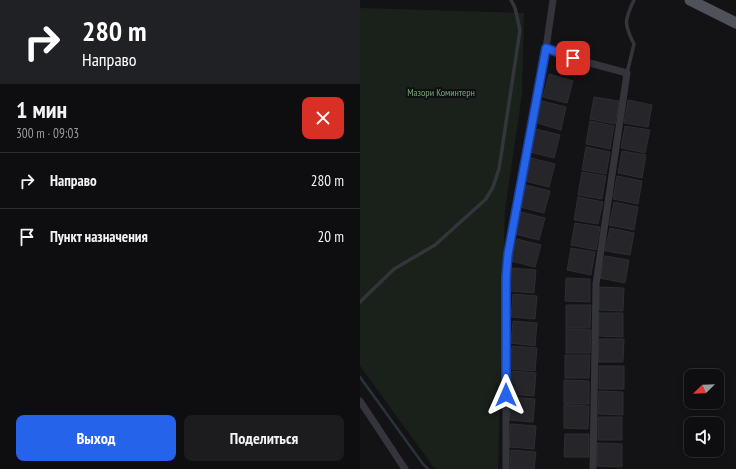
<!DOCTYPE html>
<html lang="ru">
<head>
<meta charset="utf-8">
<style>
  body { margin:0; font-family:"PT Sans Narrow",sans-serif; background:#1c1c1e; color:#f1f3f6; height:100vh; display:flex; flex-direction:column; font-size:15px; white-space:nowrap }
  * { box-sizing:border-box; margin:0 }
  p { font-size:13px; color:#9b9c9f }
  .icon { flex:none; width:22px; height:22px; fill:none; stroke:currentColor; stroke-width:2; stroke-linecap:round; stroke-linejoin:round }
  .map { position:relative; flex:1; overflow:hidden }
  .drawer { display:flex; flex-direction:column; background:#0e0e10; width:360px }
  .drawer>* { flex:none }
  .guide { background:#202124; color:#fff; overflow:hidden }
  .needle { width:26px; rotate:247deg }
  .buttons { position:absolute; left:324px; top:369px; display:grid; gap:8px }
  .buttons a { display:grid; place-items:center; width:40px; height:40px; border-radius:8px; background:#0e0e10; box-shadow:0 2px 6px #0003,0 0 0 1px #2e2e30; font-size:20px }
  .pin { position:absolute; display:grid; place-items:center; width:34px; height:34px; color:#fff; margin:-17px; border-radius:8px; box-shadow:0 2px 6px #0006 }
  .me { position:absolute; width:44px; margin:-22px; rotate:0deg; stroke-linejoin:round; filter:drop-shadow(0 0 3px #0008) }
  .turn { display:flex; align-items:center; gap:14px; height:84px; padding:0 16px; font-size:18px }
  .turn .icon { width:52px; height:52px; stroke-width:2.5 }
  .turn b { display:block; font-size:28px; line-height:34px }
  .round { display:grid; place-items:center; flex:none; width:42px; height:42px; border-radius:8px; background:#1c1c1e }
  .summary { display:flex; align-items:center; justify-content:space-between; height:68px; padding:0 16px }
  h1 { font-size:24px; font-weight:700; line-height:30px }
  .button { display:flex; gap:8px; margin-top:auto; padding:8px 16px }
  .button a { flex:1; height:46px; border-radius:8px; background:#2563eb; color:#fff; font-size:16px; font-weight:700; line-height:46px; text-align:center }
  .button a+a { background:#1c1c1e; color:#f1f3f6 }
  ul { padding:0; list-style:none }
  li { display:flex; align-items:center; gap:12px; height:56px; padding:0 16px; border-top:1px solid #2e2e30 }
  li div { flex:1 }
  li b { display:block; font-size:15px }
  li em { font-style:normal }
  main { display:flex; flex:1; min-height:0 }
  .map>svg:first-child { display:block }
  .green { fill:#19211a }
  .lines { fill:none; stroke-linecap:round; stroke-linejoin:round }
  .stream { stroke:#28333b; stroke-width:2.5 }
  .building { fill:#26262a; stroke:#2d2d32 }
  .lane { stroke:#34353b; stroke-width:3.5 }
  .street { stroke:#34353b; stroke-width:7 }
  .primary { stroke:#50525a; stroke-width:11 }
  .route-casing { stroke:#184099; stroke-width:10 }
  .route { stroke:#2563eb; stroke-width:7 }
  .labels { text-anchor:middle; stroke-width:4; stroke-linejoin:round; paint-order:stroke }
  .park-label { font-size:10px; fill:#79a47a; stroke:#0e0f11 }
</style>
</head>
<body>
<main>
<section class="drawer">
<div class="guide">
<div class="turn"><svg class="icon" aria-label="right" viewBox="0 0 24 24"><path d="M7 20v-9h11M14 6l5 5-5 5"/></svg><div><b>280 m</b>Направо</div></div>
</div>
<div class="summary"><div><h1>1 мин</h1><p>300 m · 09:03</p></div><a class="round" style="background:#d93025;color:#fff"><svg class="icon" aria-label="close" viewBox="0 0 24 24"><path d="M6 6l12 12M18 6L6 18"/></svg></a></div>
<ul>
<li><svg class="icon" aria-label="right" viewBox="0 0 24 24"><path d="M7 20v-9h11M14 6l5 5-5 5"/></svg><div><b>Направо</b></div><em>280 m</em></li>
<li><svg class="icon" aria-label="arrive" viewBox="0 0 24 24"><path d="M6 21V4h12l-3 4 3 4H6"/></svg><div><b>Пункт назначения</b></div><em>20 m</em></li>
</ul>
<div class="button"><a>Выход</a><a>Поделиться</a></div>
</section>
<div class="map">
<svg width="376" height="469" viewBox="0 0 376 469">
  <rect width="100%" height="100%" fill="#131316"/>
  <!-- green -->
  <path class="green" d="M0 8 164 13 162 94 145 210 138 469H75L0 366Z"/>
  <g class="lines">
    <!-- stream -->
    <path class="stream" d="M0 377 63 464 68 469"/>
  </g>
  <!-- building -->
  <path class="building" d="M189 74 213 81 207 103 183 97Z
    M234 97 259 101 255 124 230 119Z
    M268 100 292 105 288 127 264 123Z
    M182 101 206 107 201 130 177 123Z
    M230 121 254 126 250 149 226 144Z
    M265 126 290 130 285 153 261 148Z
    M176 129 200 135 194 158 170 152Z
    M226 147 250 152 246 174 222 170Z
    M262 151 286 155 282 178 258 173Z
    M171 158 195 164 189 187 165 181Z
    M222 172 246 176 242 199 218 195Z
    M257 176 282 181 278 204 253 199Z
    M166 185 190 191 184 213 160 207Z
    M218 197 243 202 238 224 214 220Z
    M254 202 278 207 274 230 249 225Z
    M161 212 185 218 179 240 155 234Z
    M215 223 240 227 236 250 211 245Z
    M250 228 274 233 270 255 245 251Z
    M157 239 181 245 175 267 151 261Z
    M211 248 235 252 231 275 207 270Z
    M245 256 269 260 265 283 240 278Z
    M152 268 176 270 174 293 150 291Z
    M206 278 230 279V302L205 301Z
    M239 287 264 288 263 311 239 310Z
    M153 294 177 296 175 319 151 317Z
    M206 305H231L230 328H206Z
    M239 313H263V337L238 336Z
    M153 321 177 323 175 346 151 343Z
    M206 329 231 330 230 353H206Z
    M239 339H264L263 362H238Z
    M152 346 177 348 175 371 150 369Z
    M205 355H230L229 378H205Z
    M239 366H264V389H239Z
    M152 371 176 373 174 396 150 394Z
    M204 380 229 381V404H204Z
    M239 391 263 392V415L238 414Z
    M151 397 175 399 173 422 149 420Z
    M204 405 229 406 228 429 204 428Z
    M238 417H262V440H238Z
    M151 424 176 426 174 449 149 447Z
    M205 434H229V457H204Z
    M237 443 262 444V467L237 466Z
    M151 450 176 452 174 469H150Z"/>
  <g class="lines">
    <!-- lane -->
    <path class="lane" d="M267 73 274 44C264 24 264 21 274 0
      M0 302 34 269 75 245 126 199 133 187 139 169 160 30 155 8 151 0"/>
    <!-- street -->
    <path class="street" d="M186 48 226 62 267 73 236 284 233 469
      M0 401 45 469
      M146 469V277L148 254 186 48 193 0"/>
    <!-- primary -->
    <path class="primary" d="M330 0 376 23"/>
  </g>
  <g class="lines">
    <defs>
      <path id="route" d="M146 395V277L148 254 186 48 213 58"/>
    </defs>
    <!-- route casing -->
    <use href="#route" class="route-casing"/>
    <!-- route -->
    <use href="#route" class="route"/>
  </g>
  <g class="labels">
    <!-- park labels -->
    <g class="park-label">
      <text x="81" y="96">Мазори Коминтерн</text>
    </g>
  </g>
</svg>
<div class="buttons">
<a><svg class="needle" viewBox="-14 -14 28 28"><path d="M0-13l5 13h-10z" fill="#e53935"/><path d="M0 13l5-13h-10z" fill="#9b9c9f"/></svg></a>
<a><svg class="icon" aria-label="sound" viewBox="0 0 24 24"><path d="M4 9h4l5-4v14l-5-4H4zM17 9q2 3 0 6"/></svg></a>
</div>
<div class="pin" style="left:213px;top:58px;background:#d93025"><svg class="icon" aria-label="arrive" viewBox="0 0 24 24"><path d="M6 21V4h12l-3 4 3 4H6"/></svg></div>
<svg class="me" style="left:146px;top:395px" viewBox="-20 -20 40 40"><path d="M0-17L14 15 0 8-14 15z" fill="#2563eb" stroke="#fff" stroke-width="4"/></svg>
</div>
</main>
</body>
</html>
